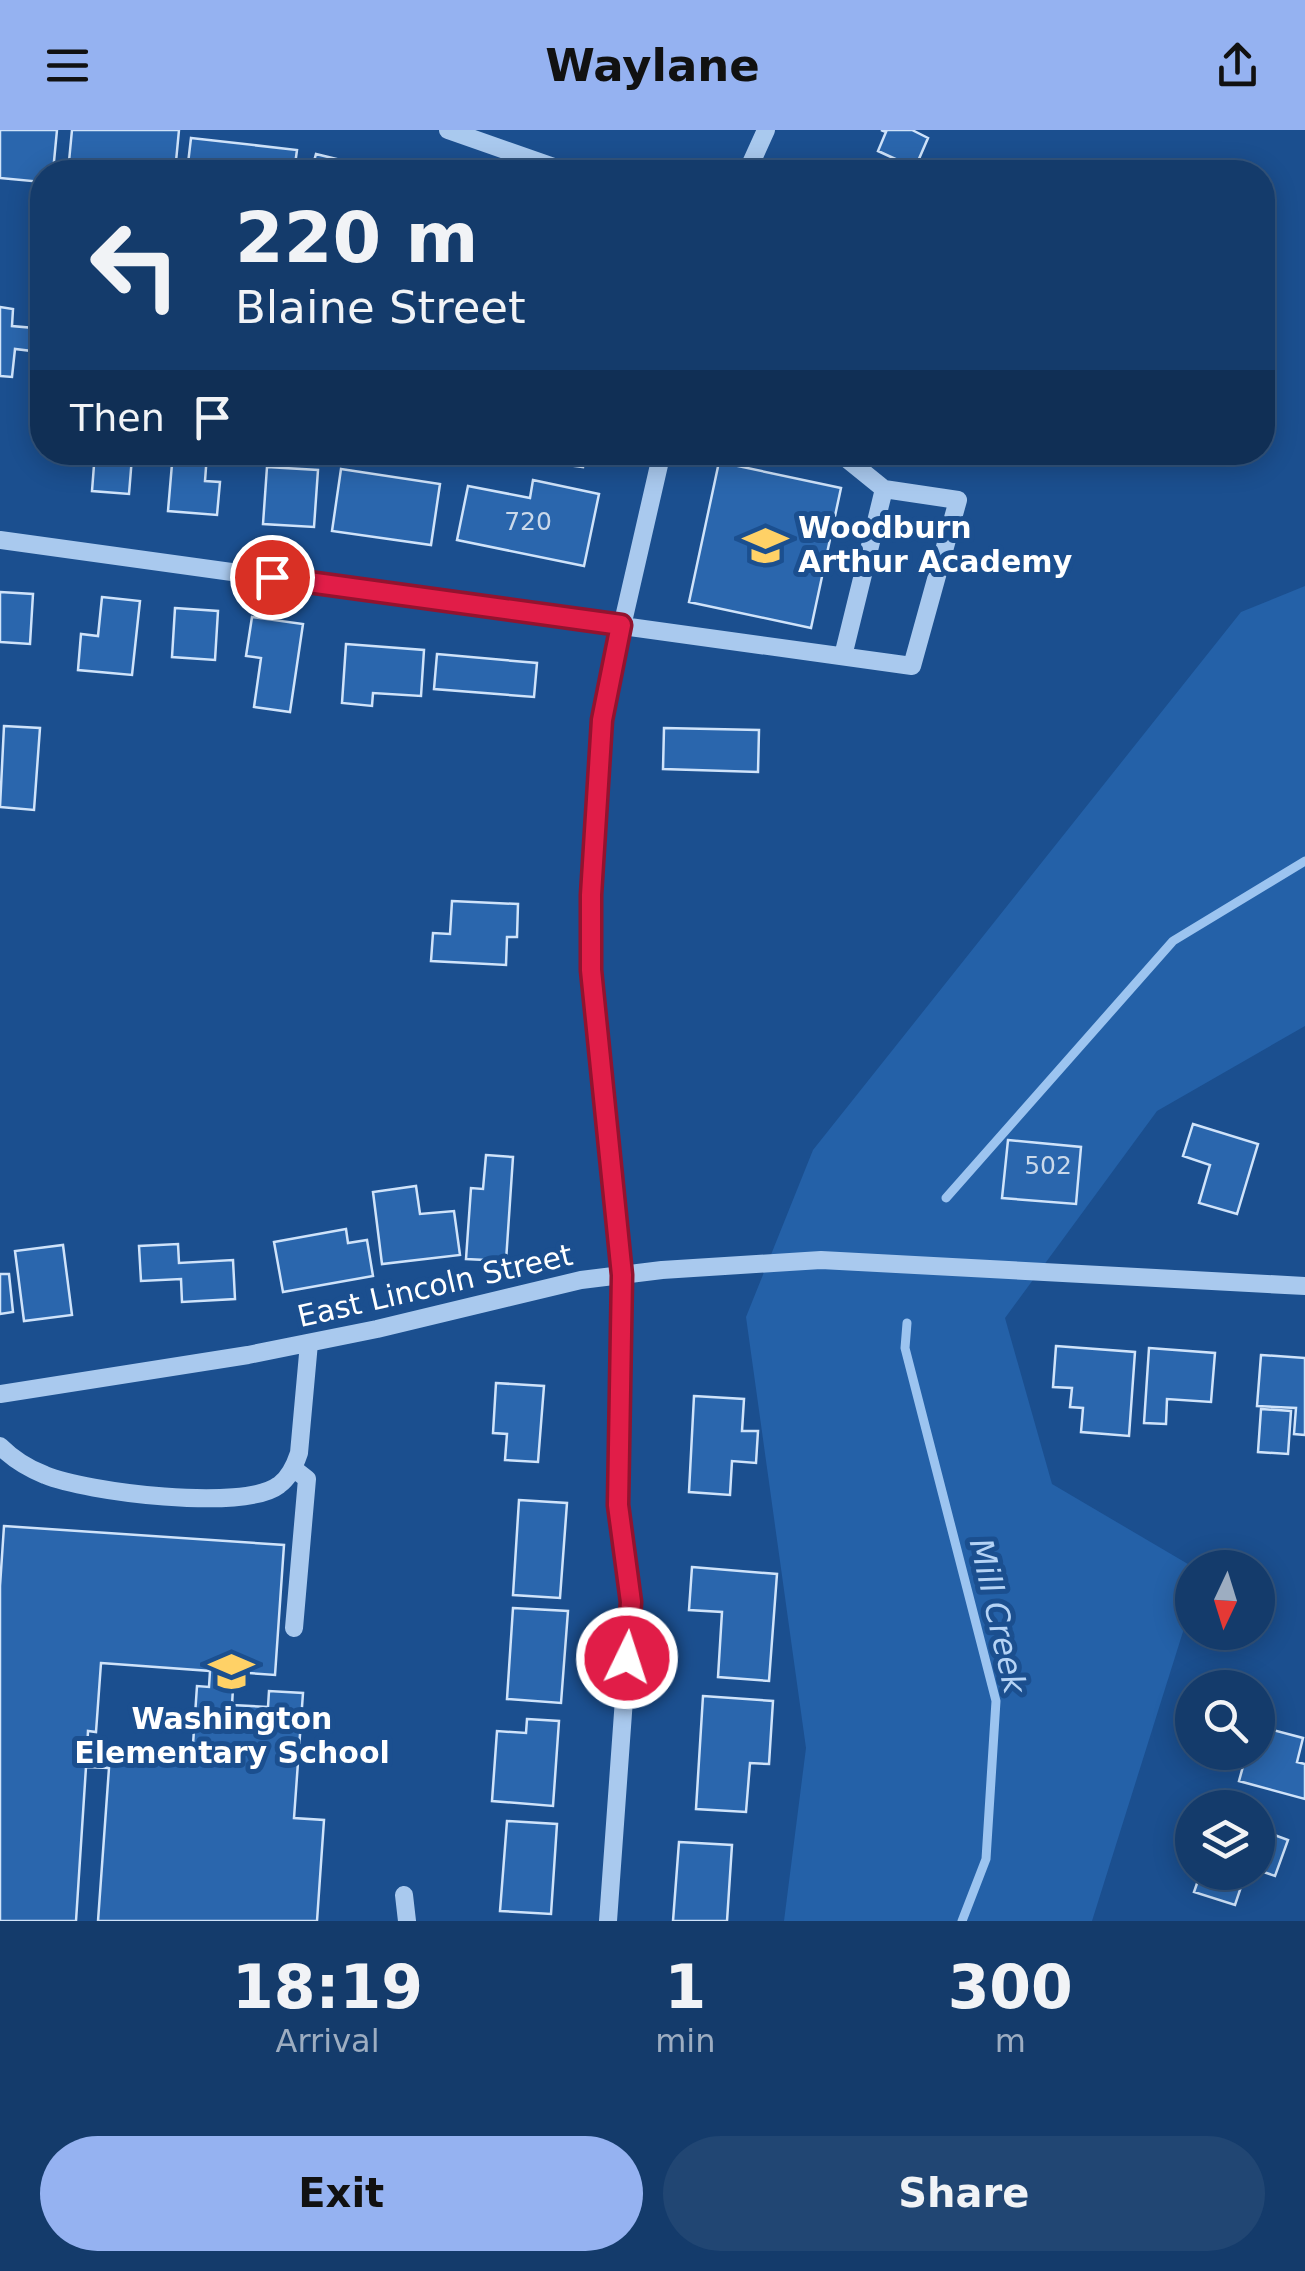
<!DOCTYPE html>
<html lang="en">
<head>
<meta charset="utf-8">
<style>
  body { margin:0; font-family:"DejaVu Sans",sans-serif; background:#214673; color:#f1f3f6; height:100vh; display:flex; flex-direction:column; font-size:38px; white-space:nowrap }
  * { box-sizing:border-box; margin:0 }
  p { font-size:32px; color:#9dadc1 }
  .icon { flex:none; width:55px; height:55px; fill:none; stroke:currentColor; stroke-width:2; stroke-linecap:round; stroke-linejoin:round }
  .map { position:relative; height:1791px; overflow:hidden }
  .sheet { display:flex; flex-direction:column; background:#143b6b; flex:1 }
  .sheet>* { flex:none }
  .banner { position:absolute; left:30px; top:30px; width:1245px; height:305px; border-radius:40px; box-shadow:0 5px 25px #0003,0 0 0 2px #33557e; background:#143b6b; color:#f1f3f6; overflow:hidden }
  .needle { width:65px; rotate:184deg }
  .buttons { position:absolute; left:1175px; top:1420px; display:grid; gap:20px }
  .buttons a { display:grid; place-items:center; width:100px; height:100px; border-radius:50%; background:#143b6b; box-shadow:0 5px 25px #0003,0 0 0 2px #33557e; font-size:50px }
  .pin { position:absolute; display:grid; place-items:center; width:85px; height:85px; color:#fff; margin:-42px; border:5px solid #fff; border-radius:50%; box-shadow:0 2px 10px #0007 }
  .me { position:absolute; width:110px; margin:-55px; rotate:4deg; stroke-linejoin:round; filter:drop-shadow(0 0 8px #0008) }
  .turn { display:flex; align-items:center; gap:35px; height:210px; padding:0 40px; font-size:45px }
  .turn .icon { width:130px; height:130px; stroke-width:2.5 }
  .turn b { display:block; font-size:70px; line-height:85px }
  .then { display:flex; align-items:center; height:95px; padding:0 40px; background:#0003; gap:20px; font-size:38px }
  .eta { display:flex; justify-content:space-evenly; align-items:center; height:170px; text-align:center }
  .eta b { font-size:60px; font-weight:700; line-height:70px }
  .cta { display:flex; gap:20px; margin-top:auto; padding:20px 40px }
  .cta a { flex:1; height:115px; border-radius:60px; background:#95b2f1; color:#111; font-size:40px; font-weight:700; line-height:115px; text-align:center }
  .cta a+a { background:#214673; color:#f1f3f6 }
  header { display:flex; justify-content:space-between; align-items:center; height:130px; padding:0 40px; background:#95b2f1; color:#111; font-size:45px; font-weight:700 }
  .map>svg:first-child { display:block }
  .green { fill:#2461a8 }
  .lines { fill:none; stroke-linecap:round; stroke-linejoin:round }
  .stream { stroke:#9cc4f0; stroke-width:9 }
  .building { fill:#2a66ad; stroke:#cfe3fa; stroke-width:2.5; fill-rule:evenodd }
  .minor { stroke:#a9c9ee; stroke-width:18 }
  .route-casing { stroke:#92132f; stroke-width:25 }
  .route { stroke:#e11d48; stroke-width:18 }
  .labels { text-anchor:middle; stroke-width:10; stroke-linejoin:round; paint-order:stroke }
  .number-label { font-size:25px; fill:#cad9ea }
  .poi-label { font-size:30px; font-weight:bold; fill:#fff; stroke:#1b4f8f; text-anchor:start }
  .street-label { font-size:30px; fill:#fff; stroke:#1b4f8f }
  .water-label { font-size:32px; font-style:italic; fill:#b5d3f5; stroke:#1b4f8f }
</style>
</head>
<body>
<header><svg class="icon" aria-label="menu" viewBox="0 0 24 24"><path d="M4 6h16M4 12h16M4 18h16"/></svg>Waylane<svg class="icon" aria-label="share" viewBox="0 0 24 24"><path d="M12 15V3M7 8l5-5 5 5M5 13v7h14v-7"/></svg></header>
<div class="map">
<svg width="1305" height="1791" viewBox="0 0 1305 1791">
  <rect width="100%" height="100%" fill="#1b4f8f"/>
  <!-- green -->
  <path class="green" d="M1305 456V896L1157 981 1005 1188 1052 1354 1193 1437 1192 1473 1092 1791H784L806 1618 746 1187 813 1020 1241 482Z"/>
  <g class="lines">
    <!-- stream -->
    <path class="stream" d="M946 1068 1173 811 1305 731
      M907 1193 905 1218 996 1571 986 1729 962 1791"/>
  </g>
  <!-- building -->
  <path class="building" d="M0 0H57L53 42H42V52L0 48Z
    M72 0H179L175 42H68Z
    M881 0H912L928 8 915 38 878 21 886 2Z
    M191 8 297 20 294 42H187Z
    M316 24 365 36 363 42H311Z
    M0 177 13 179 12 196 34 198 32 221 15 219 12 247 0 246Z
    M95 322H162L161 330 132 327 129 364 92 361Z
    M173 322 207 324 205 351 220 352 217 385 168 381Z
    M538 322H585L583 337 537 331Z
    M719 332 841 358 811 498 689 472Z
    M267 337 318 340 314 397 263 394Z
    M341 339 440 354 431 415 332 401Z
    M533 350 599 364 584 436 457 410 468 356 530 368Z
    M0 462 33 464 30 514 0 512Z
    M102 467 140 471 132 545 78 540 81 504 98 506Z
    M175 478 218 481 215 530 172 527Z
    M252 487 303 494 290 582 254 577 261 528 246 526Z
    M346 514 424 520 421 566 373 563 372 576 342 573Z
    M437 524 537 533 534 567 434 559Z
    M4 596 40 598 34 680 0 677Z
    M664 598 759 600 758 642 663 639Z
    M452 771 518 774 517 807H507L506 835 431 831 433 803 450 804Z
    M1193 994 1258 1014 1237 1084 1199 1073 1210 1035 1183 1026Z
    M1008 1010 1081 1017 1076 1074 1002 1068Z
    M486 1025 513 1027 506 1131 466 1129 471 1058 483 1059Z
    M416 1056 420 1084 454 1081 460 1125 382 1134 373 1062Z
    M346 1099 348 1113 367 1110 373 1146 283 1162 274 1112Z
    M178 1114 179 1133 233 1130 235 1169 182 1172 181 1149 141 1151 139 1116Z
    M63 1115 72 1185 24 1191 15 1121Z
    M0 1144H9L13 1182 0 1184Z
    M1056 1216 1135 1222 1129 1306 1081 1302 1083 1278 1070 1277 1072 1258 1053 1257Z
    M1149 1218 1215 1223 1211 1272 1167 1269 1166 1294 1144 1293Z
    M1261 1225 1305 1228V1305L1294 1304 1296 1278 1257 1276Z
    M496 1253 544 1256 538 1332 505 1330 507 1304 493 1303Z
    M694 1266 744 1269 742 1301H758L756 1333 732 1331 730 1365 689 1362Z
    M1261 1279 1291 1281 1288 1324 1258 1322Z
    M519 1370 567 1373 560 1468 513 1465Z
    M4 1396 284 1415 275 1545 234 1542 232 1575 268 1577 269 1561 303 1563 294 1688 324 1690 317 1791H98L109 1638 86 1637 76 1791H0V1456ZM101 1533 210 1541 209 1557 197 1556 192 1629 87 1622 88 1601 96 1602Z
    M692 1437 777 1444 769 1551 718 1547 722 1482 689 1480Z
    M513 1478 568 1481 561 1573 507 1569Z
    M703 1566 773 1571 769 1634 750 1633 746 1682 696 1679Z
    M527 1589 559 1591 553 1676 492 1671 497 1601 526 1603Z
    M1258 1596 1303 1608 1297 1632 1305 1634V1669L1239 1651 1247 1622H1258Z
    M507 1691 557 1694 551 1784 500 1781Z
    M1258 1699 1288 1710 1275 1746 1258 1740Z
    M679 1712 732 1715 727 1791H673Z
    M1201 1742H1246L1235 1775 1194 1762Z"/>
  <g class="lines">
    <!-- minor -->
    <path class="minor" d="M448 0 568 42
      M747 42 766 0
      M0 410 912 536 958 370 884 359 842 325 830 322
      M843 526 884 359
      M0 1264 248 1225 377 1199 581 1150 662 1140 821 1130 1305 1156
      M0 1316C13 1329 27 1338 45 1345 86 1362 244 1382 279 1355 289 1348 295 1335 299 1323L309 1213
      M293 1338 307 1349 294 1498
      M404 1765 407 1791
      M608 1791 631 1472 617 1375 622 1145 591 840V765L603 579 662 322"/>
  </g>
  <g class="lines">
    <defs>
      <path id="route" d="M272 447 621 495 602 590 591 765V840L622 1145 618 1375 631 1472 627 1528"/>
    </defs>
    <!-- route casing -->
    <use href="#route" class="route-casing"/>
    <!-- route -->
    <use href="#route" class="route"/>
  </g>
  <!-- icons -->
  <defs>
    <symbol id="school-bare" viewBox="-9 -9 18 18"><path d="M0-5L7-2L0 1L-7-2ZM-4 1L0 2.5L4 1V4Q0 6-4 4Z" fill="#ffd166" stroke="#1b4f8f" stroke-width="2.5" paint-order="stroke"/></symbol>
  </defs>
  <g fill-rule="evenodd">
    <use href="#school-bare" x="734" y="384" width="63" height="63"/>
    <use href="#school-bare" x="200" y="1510" width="63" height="63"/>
  </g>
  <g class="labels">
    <!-- number labels -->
    <g class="number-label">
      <text x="528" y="400">720</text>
      <text x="1048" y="1044">502</text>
    </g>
    <!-- poi labels -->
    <g class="poi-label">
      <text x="798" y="408">Woodburn<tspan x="798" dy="34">Arthur Academy</tspan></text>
      <text x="232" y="1599" text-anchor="middle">Washington<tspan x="232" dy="34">Elementary School</tspan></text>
    </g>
    <!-- street labels -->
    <g class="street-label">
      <text transform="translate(435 1156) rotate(-13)" y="10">East Lincoln Street</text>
    </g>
    <!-- water labels -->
    <g class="water-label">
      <text transform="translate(998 1486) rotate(77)" y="11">Mill Creek</text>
    </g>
  </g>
</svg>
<div class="buttons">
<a><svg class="needle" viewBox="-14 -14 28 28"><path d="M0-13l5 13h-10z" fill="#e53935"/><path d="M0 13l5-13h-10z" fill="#9dadc1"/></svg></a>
<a><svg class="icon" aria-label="search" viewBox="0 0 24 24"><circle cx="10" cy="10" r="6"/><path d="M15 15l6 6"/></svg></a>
<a><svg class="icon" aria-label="layers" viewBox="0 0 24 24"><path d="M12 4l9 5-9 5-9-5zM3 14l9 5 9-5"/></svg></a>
</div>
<div class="pin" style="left:272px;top:447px;background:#d93025"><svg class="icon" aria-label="arrive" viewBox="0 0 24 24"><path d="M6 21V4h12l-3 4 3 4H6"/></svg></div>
<svg class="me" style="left:627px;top:1528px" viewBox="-20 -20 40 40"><circle r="17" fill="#e11d48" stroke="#fff" stroke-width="3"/><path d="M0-11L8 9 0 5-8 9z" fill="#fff"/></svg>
<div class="banner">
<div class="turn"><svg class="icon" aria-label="left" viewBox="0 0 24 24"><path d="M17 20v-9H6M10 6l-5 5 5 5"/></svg><div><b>220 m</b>Blaine Street</div></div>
<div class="then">Then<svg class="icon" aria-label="arrive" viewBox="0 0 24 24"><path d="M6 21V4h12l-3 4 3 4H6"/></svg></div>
</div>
</div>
<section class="sheet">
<div class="eta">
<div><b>18:19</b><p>Arrival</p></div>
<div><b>1</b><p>min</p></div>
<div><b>300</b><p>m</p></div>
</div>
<div class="cta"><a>Exit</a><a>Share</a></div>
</section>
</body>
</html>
